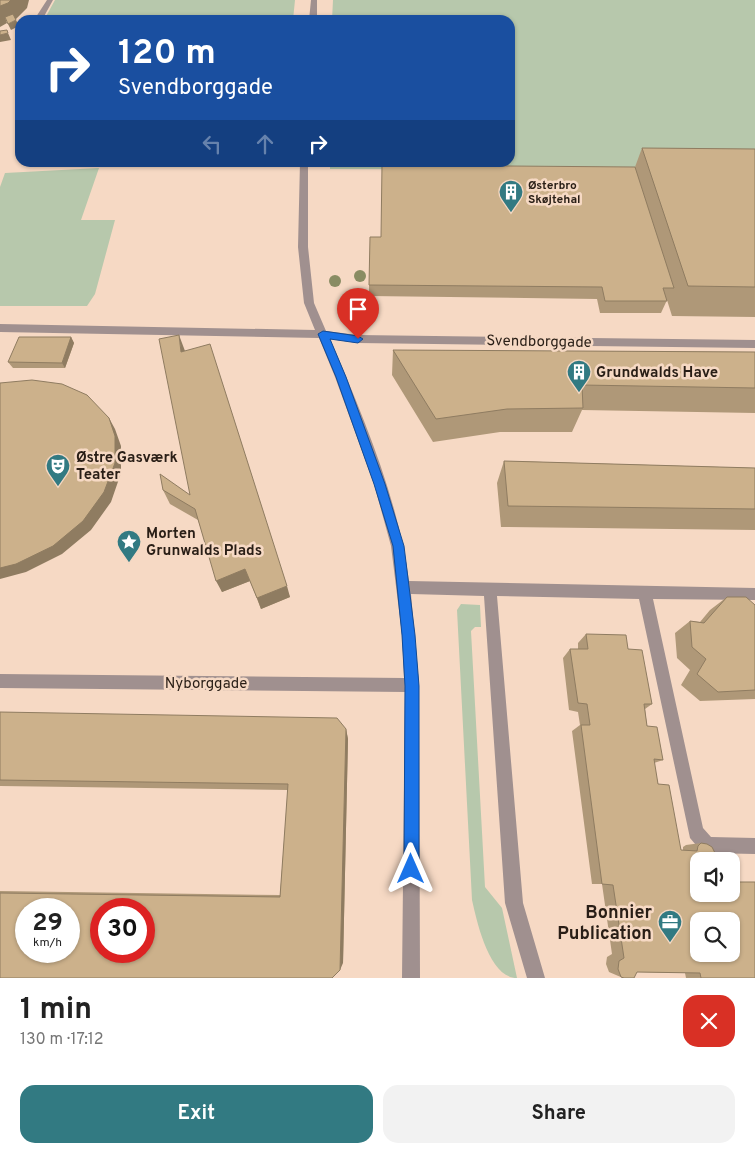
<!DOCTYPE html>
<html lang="en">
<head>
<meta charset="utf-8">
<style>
  body { margin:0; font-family:Overpass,sans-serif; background:#f2f2f2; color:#222; height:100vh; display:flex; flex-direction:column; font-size:19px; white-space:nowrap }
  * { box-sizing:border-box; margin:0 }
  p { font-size:16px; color:#767676 }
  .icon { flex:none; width:28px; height:28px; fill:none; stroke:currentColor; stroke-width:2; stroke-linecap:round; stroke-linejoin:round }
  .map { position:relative; height:978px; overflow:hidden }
  .panel { display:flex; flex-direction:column; background:#fff; flex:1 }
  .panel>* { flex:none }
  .banner { position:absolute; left:15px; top:15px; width:500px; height:152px; border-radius:15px; box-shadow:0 1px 4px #0004; background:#1a4fa0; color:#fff; overflow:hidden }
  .tools { position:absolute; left:690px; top:852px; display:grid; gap:10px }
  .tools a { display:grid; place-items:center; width:50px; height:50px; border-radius:10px; background:#fff; box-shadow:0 1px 4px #0004; font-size:25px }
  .speed { position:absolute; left:15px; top:898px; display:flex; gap:10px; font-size:25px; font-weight:700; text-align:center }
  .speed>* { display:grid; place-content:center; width:65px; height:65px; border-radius:50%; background:#fff; box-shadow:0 1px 4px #0004; line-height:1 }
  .speed small { font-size:12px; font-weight:400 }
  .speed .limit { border:8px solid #d22; background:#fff; color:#111 }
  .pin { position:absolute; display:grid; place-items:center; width:42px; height:42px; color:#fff; margin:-51px -21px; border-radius:50% 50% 50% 0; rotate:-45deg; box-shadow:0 0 5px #0007 }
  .pin .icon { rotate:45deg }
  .me { position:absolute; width:55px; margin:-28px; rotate:0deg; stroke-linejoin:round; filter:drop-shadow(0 0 4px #0008) }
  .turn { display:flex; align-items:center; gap:18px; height:105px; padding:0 20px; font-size:22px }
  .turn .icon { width:65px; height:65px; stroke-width:2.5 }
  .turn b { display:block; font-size:35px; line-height:42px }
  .lanes { display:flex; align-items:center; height:48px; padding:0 20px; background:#0003; justify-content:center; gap:25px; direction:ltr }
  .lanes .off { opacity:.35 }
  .round { display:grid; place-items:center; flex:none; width:52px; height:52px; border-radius:15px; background:#f2f2f2 }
  .headline { display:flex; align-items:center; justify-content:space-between; height:85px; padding:0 20px }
  h1 { font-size:30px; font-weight:700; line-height:38px }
  .cta { display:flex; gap:10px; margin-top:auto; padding:10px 20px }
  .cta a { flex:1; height:58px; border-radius:15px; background:#327a82; color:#fff; font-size:20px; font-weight:700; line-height:58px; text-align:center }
  .cta a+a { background:#f2f2f2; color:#222 }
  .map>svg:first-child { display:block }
  .green { fill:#b7c8ac }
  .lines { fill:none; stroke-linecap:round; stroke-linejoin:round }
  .minor { fill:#a0908f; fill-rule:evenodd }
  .tree { fill:#898c63 }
  .wall { fill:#af9878 }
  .shaded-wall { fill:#8f7c61 }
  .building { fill:#ccb18b; stroke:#8f7c61; fill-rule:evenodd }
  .route { fill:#1a73e8; stroke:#114b97 }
  .labels { text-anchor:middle; stroke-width:5; stroke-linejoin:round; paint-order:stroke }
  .far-poi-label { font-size:12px; font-weight:bold; fill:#291e16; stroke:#f6d9c4; text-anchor:start }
  .street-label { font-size:15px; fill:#291e16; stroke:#f6d9c4 }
  .poi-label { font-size:15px; font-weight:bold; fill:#291e16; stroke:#f6d9c4; text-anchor:start }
  .near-poi-label { font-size:18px; font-weight:bold; fill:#291e16; stroke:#f6d9c4; text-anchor:end }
</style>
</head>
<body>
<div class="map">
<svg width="755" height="978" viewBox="0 0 755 978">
  <rect width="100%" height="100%" fill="#f6d9c4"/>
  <!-- green -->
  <path class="green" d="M55 0H295L293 20H44Z
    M333 0H755V170L330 169V162H510V20H332Z
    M99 168 81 220H115L95 294 87 306H0V187L5 173Z
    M461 604 480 605 481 627H475L471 631 485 887 502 908 517 978C489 978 477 922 472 900L457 610Z"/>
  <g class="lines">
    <!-- minor -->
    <path class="minor" d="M47 0H53L42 20H34Z
      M311 0H317V20H309Z
      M300 162H308V247L314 303 326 331 358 335 755 340V348L358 343 330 339C362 413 399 501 409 581L755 588V600L653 599 703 828 711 837 755 838V854L707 853 701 851 690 838 639 599 497 596 523 903 545 978H527L505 903 484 596 411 594 419 685 420 978H402L405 692 0 688V674L404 678 402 635 391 546 374 484 335 377 319 338 0 332V324L315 330 304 303 298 247Z"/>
  </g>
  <!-- trees -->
  <g class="tree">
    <circle cx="360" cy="276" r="6"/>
    <circle cx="335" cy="281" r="6"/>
  </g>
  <!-- wall -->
  <path class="wall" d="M642 148 755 149V317L672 316 667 300 661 313H600L597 299 369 296V285L381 237 635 167Z
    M71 337 74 343 65 368H13L8 362Z
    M393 350 755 352V413L582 410 572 432H500L433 442 392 375Z
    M185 351 290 597 261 609 250 581 222 592 198 520 170 504 163 490 190 495Z
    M504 461 755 468V530L501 527 497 483Z
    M727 597 755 605V699L700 701 681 685 690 670 677 658 675 633 690 621 700 622 710 610Z
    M586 634 628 649 652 704 645 709 647 726 663 760 654 763 658 784 681 850H683V847L686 845 701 843 699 861 755 978H686L685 973 637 972 623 978 609 972 606 964 607 957 612 954 602 884H592L572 731 580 725 578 712 569 710 563 658 570 649H578V643Z
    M0 712 346 729 348 739 343 963 0 978V891L280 895 288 790 0 786Z"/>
  <!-- shaded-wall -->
  <path class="shaded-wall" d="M11 0H29L27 8 15 20 5 17 7 23 0 27V6Z
    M16 20 19 26 11 30 8 24Z
    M8 33 11 40 0 42V35Z
    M179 335 185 351 181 352Z
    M71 337 74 343 65 368 62 363Z
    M109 418 115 429 121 446V473L111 502 91 530 62 554 26 572 0 579V568Z
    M245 569 250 581 222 592 216 581Z
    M287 586 290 597 261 609 257 598Z
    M346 729 348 739 343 963 340 970Z"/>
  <!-- building -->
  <path class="building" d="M0 0H11L8 3 0 6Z
    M13 14 16 20 8 24 5 17Z
    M7 30 8 33 0 35V31Z
    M642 148 755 149V287L688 286Z
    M382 165 635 167 674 288H663L667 301H605L602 287 369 285 370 237H381Z
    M179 335 181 352 210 344 287 586 257 598 245 569 216 581 195 509 163 490 160 474 190 495 159 339Z
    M19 337H71L62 363 8 362Z
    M393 350 755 352V388L582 385 583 408 507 409 436 419Z
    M32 380 62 384 87 395 109 418 115 436V463L104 492 83 521 53 546 16 564 0 568V383Z
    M504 461 755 468V509L508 506Z
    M727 597H746L755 605V690L718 692 697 674 706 659 692 647 690 621 704 623Z
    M586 634 626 635 628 649 642 650 652 704H644L647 726 657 727 663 760 654 759 658 784 669 785 681 850 697 851 698 846 701 843 707 844 712 847 715 853 714 859 712 861H699V894H731V882H755V978H701L700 973 637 972 634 978H624L621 977 618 969 619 961 624 958 613 885 602 884 581 725H590L587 704 578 703 570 649H588ZM699 921H731V954H699Z
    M0 712 337 718 346 729 340 970 332 978H0V893L280 897 288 784 0 780ZM26 909H69V951H26ZM101 909H144V951H101Z"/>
  <!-- route -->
  <path class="route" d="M323 331 358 336 363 339 358 343 330 339 346 377 385 484 404 546 415 635 419 686V869L417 875 411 877 406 875 404 869 405 686 402 635 393 546 374 484 336 377 318 334Z"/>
  <!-- icons -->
  <defs>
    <symbol id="building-pin" viewBox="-11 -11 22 30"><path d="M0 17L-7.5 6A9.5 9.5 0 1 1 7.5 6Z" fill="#327a82" stroke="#f6d9c4"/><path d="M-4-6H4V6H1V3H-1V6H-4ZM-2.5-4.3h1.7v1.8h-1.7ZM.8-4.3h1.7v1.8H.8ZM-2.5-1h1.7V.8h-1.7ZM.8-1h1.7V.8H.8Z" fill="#fff"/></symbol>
    <symbol id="theatre-pin" viewBox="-11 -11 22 30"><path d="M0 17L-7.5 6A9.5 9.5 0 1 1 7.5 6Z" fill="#327a82" stroke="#f6d9c4"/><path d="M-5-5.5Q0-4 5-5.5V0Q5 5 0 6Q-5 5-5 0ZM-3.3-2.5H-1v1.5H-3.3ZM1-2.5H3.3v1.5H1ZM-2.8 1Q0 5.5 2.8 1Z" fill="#fff"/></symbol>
    <symbol id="sight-pin" viewBox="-11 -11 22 30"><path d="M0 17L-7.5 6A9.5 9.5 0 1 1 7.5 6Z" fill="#327a82" stroke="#f6d9c4"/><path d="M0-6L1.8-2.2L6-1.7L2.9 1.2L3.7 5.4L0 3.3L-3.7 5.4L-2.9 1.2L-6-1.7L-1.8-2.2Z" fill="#fff"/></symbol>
    <symbol id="office-pin" viewBox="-11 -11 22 30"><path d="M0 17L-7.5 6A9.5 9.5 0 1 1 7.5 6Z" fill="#327a82" stroke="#f6d9c4"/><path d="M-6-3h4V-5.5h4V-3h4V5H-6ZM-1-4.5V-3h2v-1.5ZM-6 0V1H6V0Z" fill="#fff"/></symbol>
  </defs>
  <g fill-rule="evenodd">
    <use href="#building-pin" x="497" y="178" width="28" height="38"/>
    <use href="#building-pin" x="565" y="358" width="28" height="38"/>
    <use href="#theatre-pin" x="44" y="452" width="28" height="38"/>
    <use href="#sight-pin" x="115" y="528" width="28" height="38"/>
    <use href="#office-pin" x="656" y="908" width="28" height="38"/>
  </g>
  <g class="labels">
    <!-- far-poi labels -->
    <g class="far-poi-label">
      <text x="528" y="189">Østerbro<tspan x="528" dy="14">Skøjtehal</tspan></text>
    </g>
    <!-- street labels -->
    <g class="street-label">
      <text transform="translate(539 341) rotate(1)" y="5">Svendborggade</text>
      <text x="206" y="688">Nyborggade</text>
    </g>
    <!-- poi labels -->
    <g class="poi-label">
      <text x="596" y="377">Grundwalds Have</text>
      <text x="76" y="462">Østre Gasværk<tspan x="76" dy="17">Teater</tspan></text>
      <text x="146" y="538">Morten<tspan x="146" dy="17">Grunwalds Plads</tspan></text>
    </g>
    <!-- near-poi labels -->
    <g class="near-poi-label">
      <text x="652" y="918">Bonnier<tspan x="652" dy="21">Publication</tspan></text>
    </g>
  </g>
</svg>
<div class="tools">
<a><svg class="icon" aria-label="sound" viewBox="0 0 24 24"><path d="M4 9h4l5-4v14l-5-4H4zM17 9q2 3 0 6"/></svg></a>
<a><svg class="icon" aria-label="search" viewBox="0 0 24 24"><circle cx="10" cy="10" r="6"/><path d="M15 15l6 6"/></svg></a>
</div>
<div class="speed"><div>29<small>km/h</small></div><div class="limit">30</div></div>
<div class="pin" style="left:358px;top:339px;background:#d93025"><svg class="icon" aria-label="arrive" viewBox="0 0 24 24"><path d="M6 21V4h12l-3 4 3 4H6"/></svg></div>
<svg class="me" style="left:411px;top:869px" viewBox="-20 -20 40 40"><path d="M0-17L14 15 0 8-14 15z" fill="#1a73e8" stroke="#fff" stroke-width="4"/></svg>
<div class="banner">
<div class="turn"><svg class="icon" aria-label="right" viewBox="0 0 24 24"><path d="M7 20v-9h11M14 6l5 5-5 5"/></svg><div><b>120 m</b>Svendborggade</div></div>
<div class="lanes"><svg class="icon off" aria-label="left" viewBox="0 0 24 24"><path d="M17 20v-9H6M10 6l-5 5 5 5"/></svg><svg class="icon off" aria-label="ahead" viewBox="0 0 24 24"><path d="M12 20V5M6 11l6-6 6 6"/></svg><svg class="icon" aria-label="right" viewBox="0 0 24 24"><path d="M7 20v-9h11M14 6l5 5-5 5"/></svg></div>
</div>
</div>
<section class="panel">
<div class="headline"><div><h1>1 min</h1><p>130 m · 17:12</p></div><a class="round" style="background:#d93025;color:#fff"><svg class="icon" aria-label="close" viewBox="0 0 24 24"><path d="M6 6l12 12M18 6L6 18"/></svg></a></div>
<div class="cta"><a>Exit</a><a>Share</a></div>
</section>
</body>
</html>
